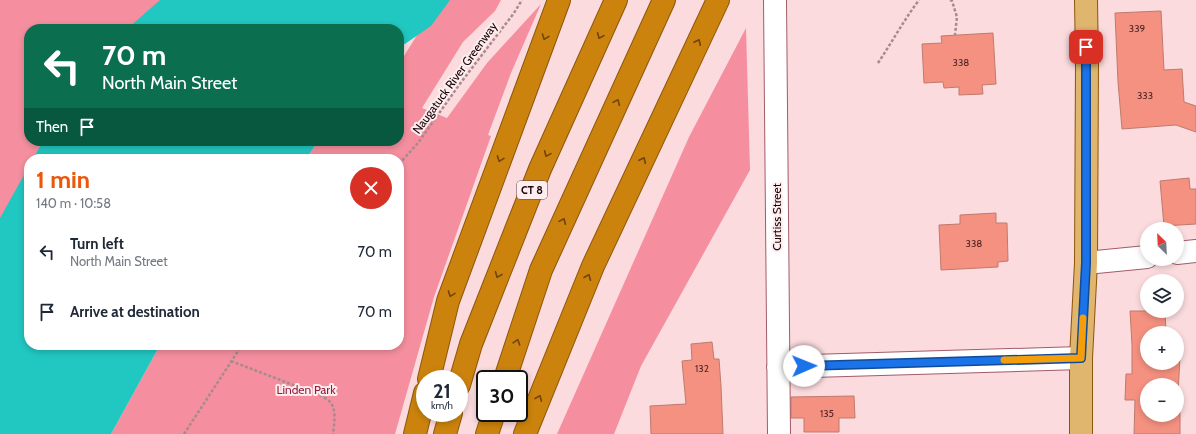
<!DOCTYPE html>
<html lang="en">
<head>
<meta charset="utf-8">
<style>
  body { margin:0; font-family:Cabin,sans-serif; background:#f6f6f7; color:#1f2937; height:100vh; display:flex; flex-direction:column; font-size:15px; white-space:nowrap }
  * { box-sizing:border-box; margin:0 }
  p { font-size:13px; color:#747a83 }
  .icon { flex:none; width:22px; height:22px; fill:none; stroke:currentColor; stroke-width:2; stroke-linecap:round; stroke-linejoin:round }
  .map { position:relative; flex:1; overflow:hidden }
  .panel { position:absolute; left:24px; top:154px; width:380px; height:196px; display:flex; flex-direction:column; background:#fff; border-radius:16px; box-shadow:0 2px 6px #0003 }
  .panel>* { flex:none }
  .top-card { position:absolute; left:24px; top:24px; width:380px; height:122px; border-radius:16px; box-shadow:0 2px 6px #0003; background:#0b6e4f; color:#fff; overflow:hidden }
  .needle { width:26px; rotate:336deg }
  .controls { position:absolute; left:1140px; top:222px; display:grid; gap:8px }
  .controls a { display:grid; place-items:center; width:44px; height:44px; border-radius:50%; background:#fff; box-shadow:0 2px 6px #0003; font-size:20px }
  .speed { position:absolute; left:416px; top:370px; display:flex; gap:8px; font-size:20px; font-weight:700; text-align:center }
  .speed>* { display:grid; place-content:center; width:52px; height:52px; border-radius:50%; background:#fff; box-shadow:0 2px 6px #0003; line-height:1 }
  .speed small { font-size:10px; font-weight:400 }
  .speed .limit { border:2px solid #111; border-radius:6px; background:#fff; color:#111 }
  .pin { position:absolute; display:grid; place-items:center; width:34px; height:34px; color:#fff; margin:-17px; border-radius:8px; box-shadow:0 2px 6px #0006 }
  .me { position:absolute; width:44px; margin:-22px; rotate:89deg; stroke-linejoin:round; filter:drop-shadow(0 0 3px #0008) }
  .turn { display:flex; align-items:center; gap:14px; height:84px; padding:0 12px; font-size:18px }
  .turn .icon { width:52px; height:52px; stroke-width:2.5 }
  .turn b { display:block; font-size:28px; line-height:34px }
  .then { display:flex; align-items:center; height:38px; padding:0 12px; background:#0003; gap:8px; font-size:15px }
  .round { display:grid; place-items:center; flex:none; width:42px; height:42px; border-radius:21px; background:#f6f6f7 }
  .summary { display:flex; align-items:center; justify-content:space-between; height:68px; padding:0 12px }
  h1 { font-size:24px; font-weight:800; line-height:30px; color:#ea580c }
  ul { padding:0; list-style:none }
  li { display:flex; align-items:center; gap:12px; height:60px; padding:0 12px }
  li div { flex:1 }
  li b { display:block; font-size:15px }
  li em { font-style:normal }
  .map>svg:first-child { display:block }
  .green { fill:#f58f9f }
  .water { fill:#21c7c1 }
  .building { fill:#f59180; stroke:#bf7a6e; fill-rule:evenodd }
  .lines { fill:none; stroke-linecap:round; stroke-linejoin:round }
  .minor-casing { stroke:#a15d67; stroke-width:24 }
  .major-casing { stroke:#8d560b; stroke-width:24 }
  .highway-casing { stroke:#8d560b; stroke-width:24 }
  .path { stroke:#a68a8d; stroke-width:2.5; stroke-dasharray:3 2; stroke-linecap:butt }
  .minor { stroke:#fff; stroke-width:22 }
  .major { stroke:#e0b56e; stroke-width:22 }
  .highway { stroke:#cb830d; stroke-width:22 }
  .oneway { stroke:#72430a }
  .route-casing { stroke:#114b97; stroke-width:10 }
  .route { stroke:#1a73e8; stroke-width:7 }
  .slow { stroke:#f59e0b; stroke-width:7 }
  .labels { text-anchor:middle; stroke-width:4; stroke-linejoin:round; paint-order:stroke }
  .number-label { font-size:10px; fill:#512625 }
  .shield { fill:#fdedee; stroke:#5e494c; stroke-width:1 }
  .shield-label { font-size:11px; font-weight:bold; fill:#1a0307 }
  .street-label { font-size:12px; fill:#1a0307; stroke:#fdedee }
  .park-label { font-size:12px; fill:#941c3e; stroke:#fdedee }
</style>
</head>
<body>
<div class="map">
<svg width="1196" height="434" viewBox="0 0 1196 434">
  <rect width="100%" height="100%" fill="#fbdbde"/>
  <!-- green -->
  <path class="green" d="M0 0H170L129 29H29V141H50L39 159H29V174L0 219Z
    M439 0H501L495 11 463 42 422 108 447 118 487 63 541 4 511 73 488 135 491 136 434 297 395 434H111L160 345H399V159H306L318 141H399V64Z
    M746 28 750 170 641 366 614 434H557L689 137Z"/>
  <!-- water -->
  <path class="water" d="M160 0H450L431 26 399 48V29H127Z
    M43 141H318L306 159H33Z
    M29 166V345H160L111 434H0V218Z"/>
  <!-- building -->
  <path class="building" d="M1161 11 1164 70 1182 69 1184 102 1196 106V132L1176 125 1122 129 1118 82 1115 13Z
    M993 33 996 84 982 85 983 94 959 95V87L944 88 943 82 924 83 922 44 942 43 941 36Z
    M1189 178 1190 189H1196V224L1164 226 1160 181Z
    M996 213V223H1007L1008 261 998 262V267L941 270 939 225 960 224V215Z
    M1130 311H1165L1166 333H1147V363H1177V357H1180L1177 412H1180V434H1134L1135 400H1125L1126 374H1132V345ZM1147 385H1177V415H1147Z
    M712 342 714 359H719L721 386 723 434H651L650 406 686 404 682 361 692 360 691 344Z
    M854 396 855 418H839V432H804V418H791V397Z"/>
  <g class="lines">
    <defs>
      <path id="minor" d="M775 0 779 434
        M1177 253 1196 251
        M1086 263 1147 257
        M778 367 1081 358"/>
      <path id="major" d="M1081 434V358L1086 263 1087 63 1086 0"/>
      <path id="highway" d="M429 379 448 301 559 0
        M505 379 541 270 664 0
        M459 385 471 344 540 169 616 0
        M415 434 425 393
        M445 434 451 413
        M487 434 494 413
        M525 434 593 266 718 0"/>
    </defs>
    <!-- minor casing -->
    <use href="#minor" class="minor-casing"/>
    <!-- major casing -->
    <use href="#major" class="major-casing"/>
    <!-- highway casing -->
    <use href="#highway" class="highway-casing"/>
    <!-- path -->
    <path class="path" d="M950 0 952 1 957 17 955 35
      M878 63C892 42 904 20 919 0
      M399 164 418 143 459 85 514 13 522 0
      M231 361 322 396C324 398 328 399 330 402 337 409 334 425 333 434
      M184 434 242 345"/>
    <!-- minor -->
    <use href="#minor" class="minor"/>
    <!-- major -->
    <use href="#major" class="major"/>
    <!-- highway -->
    <use href="#highway" class="highway"/>
  </g>
  <!-- one-way arrows -->
  <defs><path id="oneway-chevron" d="M-2-3.5L2.5 0L-2 3.5" fill="none" stroke-width="1.6" stroke-linecap="round" stroke-linejoin="round"/></defs>
  <g class="oneway">
    <use href="#oneway-chevron" transform="translate(600 36) rotate(114)"/>
    <use href="#oneway-chevron" transform="translate(545 37) rotate(110)"/>
    <use href="#oneway-chevron" transform="translate(698 42) rotate(-65)"/>
    <use href="#oneway-chevron" transform="translate(617 102) rotate(-66)"/>
    <use href="#oneway-chevron" transform="translate(547 154) rotate(114)"/>
    <use href="#oneway-chevron" transform="translate(500 159) rotate(110)"/>
    <use href="#oneway-chevron" transform="translate(643 160) rotate(-65)"/>
    <use href="#oneway-chevron" transform="translate(563 221) rotate(-66)"/>
    <use href="#oneway-chevron" transform="translate(498 275) rotate(112)"/>
    <use href="#oneway-chevron" transform="translate(588 277) rotate(-68)"/>
    <use href="#oneway-chevron" transform="translate(451 294) rotate(110)"/>
    <use href="#oneway-chevron" transform="translate(517 342) rotate(-72)"/>
    <use href="#oneway-chevron" transform="translate(539 398) rotate(-68)"/>
  </g>
  <g class="lines">
    <defs>
      <path id="route" d="M804 366 1081 358 1086 263V47"/>
    </defs>
    <!-- route casing -->
    <use href="#route" class="route-casing"/>
    <!-- route -->
    <use href="#route" class="route"/>
    <!-- slow -->
    <path class="slow" d="M1004 360 1081 358 1083 318"/>
  </g>
  <g class="labels">
    <!-- number labels -->
    <g class="number-label">
      <text x="1137" y="32">339</text>
      <text x="961" y="66">338</text>
      <text x="1145" y="99">333</text>
      <text x="974" y="247">338</text>
      <text x="702" y="372">132</text>
      <text x="827" y="417">135</text>
    </g>
    <!-- shield labels -->
    <rect class="shield" x="517" y="181" width="30" height="18" rx="3"/>
    <g class="shield-label">
      <text x="532" y="194">CT 8</text>
    </g>
    <!-- street labels -->
    <g class="street-label">
      <text transform="translate(455 78) rotate(-54)" y="4">Naugatuck River Greenway</text>
      <text transform="translate(777 217) rotate(-90)" y="4">Curtiss Street</text>
    </g>
    <!-- park labels -->
    <g class="park-label">
      <text x="306" y="394">Linden Park</text>
    </g>
  </g>
</svg>
<div class="controls">
<a><svg class="needle" viewBox="-14 -14 28 28"><path d="M0-13l5 13h-10z" fill="#e53935"/><path d="M0 13l5-13h-10z" fill="#747a83"/></svg></a>
<a><svg class="icon" aria-label="layers" viewBox="0 0 24 24"><path d="M12 4l9 5-9 5-9-5zM3 14l9 5 9-5"/></svg></a>
<a>+</a>
<a>−</a>
</div>
<div class="speed"><div>21<small>km/h</small></div><div class="limit">30</div></div>
<div class="pin" style="left:1086px;top:47px;background:#d93025"><svg class="icon" aria-label="arrive" viewBox="0 0 24 24"><path d="M6 21V4h12l-3 4 3 4H6"/></svg></div>
<svg class="me" style="left:804px;top:366px" viewBox="-20 -20 40 40"><circle r="19" fill="#fff"/><path d="M0-13L10 11 0 6-10 11z" fill="#1a73e8"/></svg>
<div class="top-card">
<div class="turn"><svg class="icon" aria-label="left" viewBox="0 0 24 24"><path d="M17 20v-9H6M10 6l-5 5 5 5"/></svg><div><b>70 m</b>North Main Street</div></div>
<div class="then">Then<svg class="icon" aria-label="arrive" viewBox="0 0 24 24"><path d="M6 21V4h12l-3 4 3 4H6"/></svg></div>
</div>
<section class="panel">
<div class="summary"><div><h1>1 min</h1><p>140 m · 10:58</p></div><a class="round" style="background:#d93025;color:#fff"><svg class="icon" aria-label="close" viewBox="0 0 24 24"><path d="M6 6l12 12M18 6L6 18"/></svg></a></div>
<ul>
<li><svg class="icon" aria-label="left" viewBox="0 0 24 24"><path d="M17 20v-9H6M10 6l-5 5 5 5"/></svg><div><b>Turn left</b><p>North Main Street</p></div><em>70 m</em></li>
<li><svg class="icon" aria-label="arrive" viewBox="0 0 24 24"><path d="M6 21V4h12l-3 4 3 4H6"/></svg><div><b>Arrive at destination</b></div><em>70 m</em></li>
</ul>
</section>
</div>
</body>
</html>
